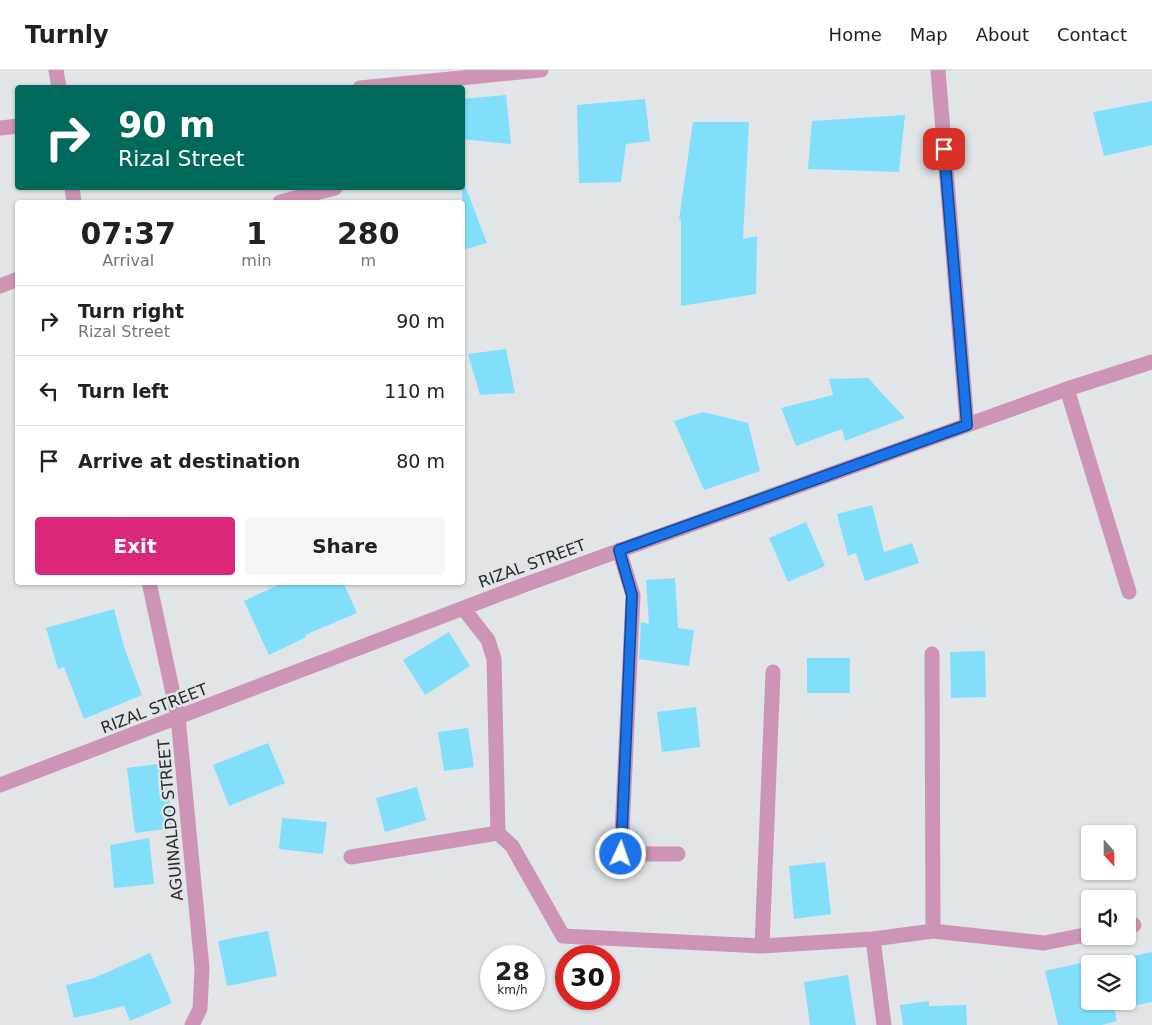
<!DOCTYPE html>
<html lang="en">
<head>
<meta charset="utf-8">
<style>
  body { margin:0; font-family:"DejaVu Sans",sans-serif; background:#f6f6f6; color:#202124; height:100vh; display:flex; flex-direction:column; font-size:19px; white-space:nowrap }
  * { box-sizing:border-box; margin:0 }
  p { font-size:16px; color:#757577 }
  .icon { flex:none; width:28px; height:28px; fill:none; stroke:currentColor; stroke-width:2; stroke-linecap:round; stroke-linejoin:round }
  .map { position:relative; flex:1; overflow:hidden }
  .details { position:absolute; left:15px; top:130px; width:450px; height:385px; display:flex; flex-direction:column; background:#fff; border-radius:5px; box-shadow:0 1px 4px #0004 }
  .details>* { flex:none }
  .banner { position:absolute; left:15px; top:15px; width:450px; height:105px; border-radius:5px; box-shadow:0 1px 4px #0004; background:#00695c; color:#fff; overflow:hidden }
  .needle { width:32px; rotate:159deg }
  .fabs { position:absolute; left:1081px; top:755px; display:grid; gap:10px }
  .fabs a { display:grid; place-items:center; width:55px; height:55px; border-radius:5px; background:#fff; box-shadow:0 1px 4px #0004; font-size:25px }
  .speed { position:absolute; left:480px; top:875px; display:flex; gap:10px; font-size:25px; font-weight:700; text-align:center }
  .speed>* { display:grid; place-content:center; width:65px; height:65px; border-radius:50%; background:#fff; box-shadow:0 1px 4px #0004; line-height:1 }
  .speed small { font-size:12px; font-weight:400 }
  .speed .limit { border:8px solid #d22; background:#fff; color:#111 }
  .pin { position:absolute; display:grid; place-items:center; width:42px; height:42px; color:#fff; margin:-21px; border-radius:10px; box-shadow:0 2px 8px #0006 }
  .me { position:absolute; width:55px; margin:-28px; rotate:3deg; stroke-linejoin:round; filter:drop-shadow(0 0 4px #0008) }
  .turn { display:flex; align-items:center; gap:18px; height:105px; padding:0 20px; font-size:22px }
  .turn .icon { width:65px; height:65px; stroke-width:2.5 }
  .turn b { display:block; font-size:35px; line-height:42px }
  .eta { display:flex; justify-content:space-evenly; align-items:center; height:85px; text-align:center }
  .eta b { font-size:30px; font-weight:700; line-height:35px }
  .button { display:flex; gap:10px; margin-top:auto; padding:10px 20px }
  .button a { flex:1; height:58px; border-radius:5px; background:#db2777; color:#fff; font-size:20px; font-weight:700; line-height:58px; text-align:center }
  .button a+a { background:#f6f6f6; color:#202124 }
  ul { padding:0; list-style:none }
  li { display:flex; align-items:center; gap:15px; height:70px; padding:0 20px; border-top:1px solid #e0e0e0 }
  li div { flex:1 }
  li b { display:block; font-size:19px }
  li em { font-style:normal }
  header { display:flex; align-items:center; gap:30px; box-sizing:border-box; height:70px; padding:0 25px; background:#fff; border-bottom:1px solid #e0e0e0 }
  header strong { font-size:24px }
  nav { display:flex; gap:28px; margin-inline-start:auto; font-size:18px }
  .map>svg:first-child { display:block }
  .building { fill:#81dffc }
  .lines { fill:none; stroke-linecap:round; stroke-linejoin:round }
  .minor { stroke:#ce94b5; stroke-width:15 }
  .route-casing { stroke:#114b97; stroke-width:12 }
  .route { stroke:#1a73e8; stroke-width:9 }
  .labels { text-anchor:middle; stroke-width:5; stroke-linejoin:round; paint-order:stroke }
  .street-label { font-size:16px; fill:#292b2b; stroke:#e1e5e7 }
</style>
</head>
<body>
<header>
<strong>Turnly</strong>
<nav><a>Home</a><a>Map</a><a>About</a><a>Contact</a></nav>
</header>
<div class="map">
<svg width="1152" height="955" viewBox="0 0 1152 955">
  <rect width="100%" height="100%" fill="#e1e5e7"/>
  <!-- building -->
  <path class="building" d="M506 25 511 74 462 69V29Z
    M645 29 650 71 626 74 621 112 579 113 577 35Z
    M1152 31V75L1104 86 1093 42Z
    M905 45 899 102 808 99 812 51Z
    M693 52H749L743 169 757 166 756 224 681 236V150H679Z
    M462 113H464L487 173 462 180Z
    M506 279 515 323 480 325 468 284Z
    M868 308 905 348 845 371 842 359 796 376 781 338 833 325 829 309Z
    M703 342 748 353 760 401 704 420 674 351Z
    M872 435 884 482 912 473 919 493 865 511 856 483 848 486 837 444Z
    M806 452 825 496 788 512 769 468Z
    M675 508 678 558 694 560 689 596 639 589 641 552 649 554 646 510Z
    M284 512H343L357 543 305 565 306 567 269 585 244 531Z
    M114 539 125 580 142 625 84 649 64 597 58 599 46 558Z
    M449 562 470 596 425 625 403 590Z
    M985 581 986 627 951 628 950 582Z
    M807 588H850V623H807Z
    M696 637 700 677 662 682 657 642Z
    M468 658 474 697 444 701 438 662Z
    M268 673 285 713 229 736 213 695Z
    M165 693 173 758 135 763 127 698Z
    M417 717 426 750 385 762 376 728Z
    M282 748 327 752 323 784 279 779Z
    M149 768 154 814 114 818 110 775Z
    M825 792 831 844 794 849 789 796Z
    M268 861 277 906 227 916 218 871Z
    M1152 882V932L1128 937V887Z
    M150 883 172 933 130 951 124 936 74 948 66 915 94 908Z
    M1090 891V931H1112L1117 951 1102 955H1058L1045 901Z
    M848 905 856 955H810L804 912Z
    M929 931V936L966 935 967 955H903L900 935Z"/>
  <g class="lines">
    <!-- minor -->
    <path class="minor" d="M56 0 59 18
      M938 0 967 355
      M360 18 541 0
      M0 58 18 56
      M72 118 74 132
      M280 132 335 118
      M0 216 18 209
      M1067 319 1129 522
      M619 480 633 525 621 784H678
      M149 512 178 647 202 898 200 939 192 955
      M463 538 488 570 494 589 498 763
      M932 584 933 861
      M0 715 524 515 1067 319 1152 292
      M351 787 498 763 512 776 563 866 762 876 873 869 933 861 1044 873 1090 864
      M1128 856 1134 855
      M873 869 884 955
      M762 876 773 602"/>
  </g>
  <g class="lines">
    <defs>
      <path id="route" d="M621 784 632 525 619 480 967 355 944 79"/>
    </defs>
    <!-- route casing -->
    <use href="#route" class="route-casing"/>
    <!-- route -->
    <use href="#route" class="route"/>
  </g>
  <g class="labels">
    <!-- street labels -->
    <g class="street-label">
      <text transform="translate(532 493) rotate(-20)" y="6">RIZAL STREET</text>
      <text transform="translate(154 638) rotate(-21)" y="6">RIZAL STREET</text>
      <text transform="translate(170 750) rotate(-95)" y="6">AGUINALDO STREET</text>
    </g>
  </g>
</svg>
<div class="fabs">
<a><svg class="needle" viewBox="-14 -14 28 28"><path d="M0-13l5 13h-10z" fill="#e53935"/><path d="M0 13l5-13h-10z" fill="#757577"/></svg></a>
<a><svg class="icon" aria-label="sound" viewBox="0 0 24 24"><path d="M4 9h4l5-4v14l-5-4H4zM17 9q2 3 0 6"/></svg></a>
<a><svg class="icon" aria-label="layers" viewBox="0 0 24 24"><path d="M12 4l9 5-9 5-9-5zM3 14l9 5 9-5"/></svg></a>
</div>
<div class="speed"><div>28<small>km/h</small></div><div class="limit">30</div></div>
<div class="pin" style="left:944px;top:79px;background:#d93025"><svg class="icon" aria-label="arrive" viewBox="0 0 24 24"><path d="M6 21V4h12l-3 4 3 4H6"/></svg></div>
<svg class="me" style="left:621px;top:784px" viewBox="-20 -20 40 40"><circle r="17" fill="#1a73e8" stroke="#fff" stroke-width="3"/><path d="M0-11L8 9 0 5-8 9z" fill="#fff"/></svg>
<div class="banner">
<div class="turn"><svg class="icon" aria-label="right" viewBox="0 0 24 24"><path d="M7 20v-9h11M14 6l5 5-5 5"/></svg><div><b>90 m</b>Rizal Street</div></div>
</div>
<section class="details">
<div class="eta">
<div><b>07:37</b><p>Arrival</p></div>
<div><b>1</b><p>min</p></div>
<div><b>280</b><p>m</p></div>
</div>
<ul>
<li><svg class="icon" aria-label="right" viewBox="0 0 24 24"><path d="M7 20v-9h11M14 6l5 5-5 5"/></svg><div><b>Turn right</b><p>Rizal Street</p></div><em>90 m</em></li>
<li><svg class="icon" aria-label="left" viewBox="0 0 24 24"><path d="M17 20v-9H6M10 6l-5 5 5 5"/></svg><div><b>Turn left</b></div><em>110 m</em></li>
<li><svg class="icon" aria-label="arrive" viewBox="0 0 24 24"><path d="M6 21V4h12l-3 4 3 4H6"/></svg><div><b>Arrive at destination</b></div><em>80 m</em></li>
</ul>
<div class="button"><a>Exit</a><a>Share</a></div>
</section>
</div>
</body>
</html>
